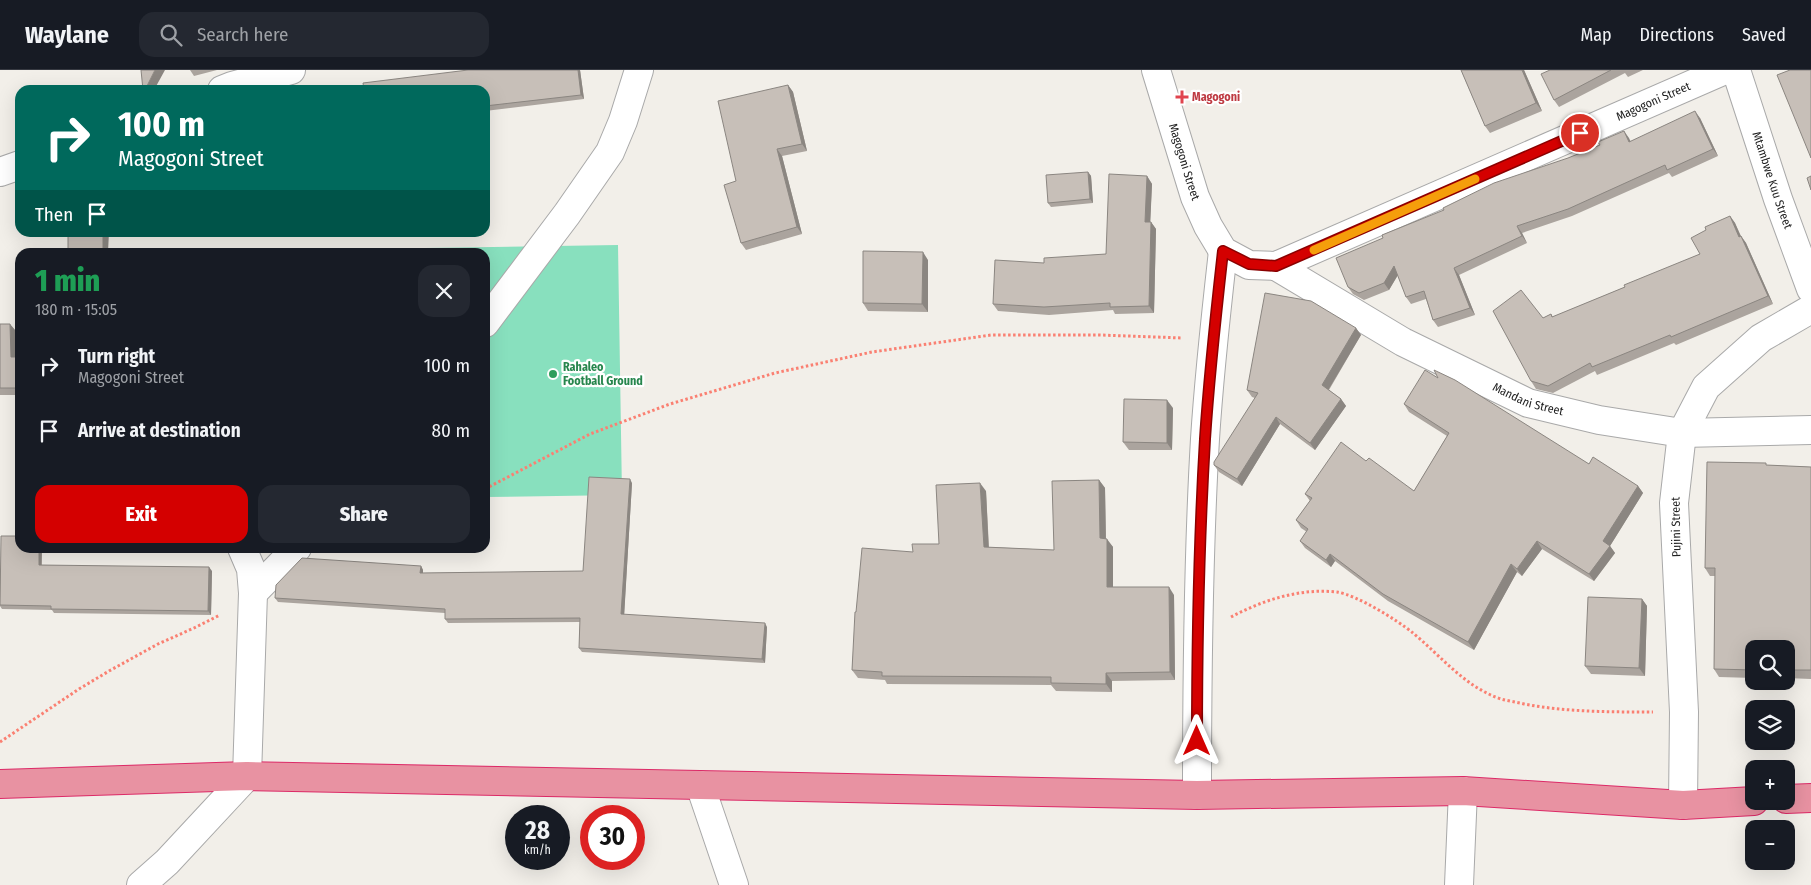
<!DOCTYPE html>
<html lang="en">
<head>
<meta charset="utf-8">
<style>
  body { margin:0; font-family:"Fira Sans Condensed",sans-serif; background:#242831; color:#f1f3f6; height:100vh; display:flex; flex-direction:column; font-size:19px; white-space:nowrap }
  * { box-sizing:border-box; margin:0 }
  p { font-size:16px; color:#9ea1a6 }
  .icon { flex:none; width:28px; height:28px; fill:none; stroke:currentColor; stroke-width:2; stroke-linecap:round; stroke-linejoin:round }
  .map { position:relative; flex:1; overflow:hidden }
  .side { position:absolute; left:15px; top:178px; width:475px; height:305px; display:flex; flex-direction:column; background:#171b24; border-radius:15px; box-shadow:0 5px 20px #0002 }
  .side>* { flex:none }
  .hud { position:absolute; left:15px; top:15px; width:475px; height:152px; border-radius:15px; box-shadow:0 5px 20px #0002; background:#00695c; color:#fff; overflow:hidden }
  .controls { position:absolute; left:1745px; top:570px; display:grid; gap:10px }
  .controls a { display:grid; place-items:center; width:50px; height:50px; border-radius:10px; background:#171b24; box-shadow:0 5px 20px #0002; font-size:25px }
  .speed { position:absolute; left:505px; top:735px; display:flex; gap:10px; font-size:25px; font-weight:700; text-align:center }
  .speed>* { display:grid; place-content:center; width:65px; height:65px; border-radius:50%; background:#171b24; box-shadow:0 5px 20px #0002; line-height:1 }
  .speed small { font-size:12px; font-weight:400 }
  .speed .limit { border:8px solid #d22; background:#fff; color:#111 }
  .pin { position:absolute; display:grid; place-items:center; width:42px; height:42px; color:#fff; margin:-21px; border:2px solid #fff; border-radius:50%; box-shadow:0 1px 5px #0007 }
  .me { position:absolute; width:55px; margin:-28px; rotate:0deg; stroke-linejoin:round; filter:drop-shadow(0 0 4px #0008) }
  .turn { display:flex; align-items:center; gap:18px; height:105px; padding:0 20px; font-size:22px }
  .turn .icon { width:65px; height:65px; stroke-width:2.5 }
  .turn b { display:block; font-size:35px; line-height:42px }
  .then { display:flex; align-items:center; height:48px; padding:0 20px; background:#0003; gap:10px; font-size:19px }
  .round { display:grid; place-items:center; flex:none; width:52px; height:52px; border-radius:15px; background:#242831 }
  .headline { display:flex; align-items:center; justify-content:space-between; height:85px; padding:0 20px }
  h1 { font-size:30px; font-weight:800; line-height:38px; color:#1e9e55 }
  .button { display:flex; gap:10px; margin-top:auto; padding:10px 20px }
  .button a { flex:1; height:58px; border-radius:15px; background:#d40000; color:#fff; font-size:20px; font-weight:800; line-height:58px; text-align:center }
  .button a+a { background:#242831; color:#f1f3f6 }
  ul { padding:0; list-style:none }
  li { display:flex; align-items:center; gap:15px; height:65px; padding:0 20px }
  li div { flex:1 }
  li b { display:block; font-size:19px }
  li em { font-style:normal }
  header { display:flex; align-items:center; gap:30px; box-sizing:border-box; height:70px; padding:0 25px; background:#171b24; border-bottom:1px solid #363941 }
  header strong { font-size:24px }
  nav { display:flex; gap:28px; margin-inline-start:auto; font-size:18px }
  .search { width:350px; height:45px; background:#242831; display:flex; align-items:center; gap:12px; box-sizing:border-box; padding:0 18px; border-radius:15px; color:#9ea1a6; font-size:19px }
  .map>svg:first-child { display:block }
  .pitch { fill:#88e0be }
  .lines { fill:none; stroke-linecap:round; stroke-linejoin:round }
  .minor-casing { stroke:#a9a9a9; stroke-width:30 }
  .highway-casing { stroke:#dc2a67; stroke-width:30 }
  .path { stroke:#fa8072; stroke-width:3; stroke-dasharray:2.5 2.5; stroke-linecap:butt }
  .minor { stroke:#fff; stroke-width:28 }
  .highway { stroke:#e892a2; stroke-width:28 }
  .wall { fill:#aba49e }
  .shaded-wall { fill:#8b8681 }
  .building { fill:#c7bfb8; stroke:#8b8681 }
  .route-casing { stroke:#8a0000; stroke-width:12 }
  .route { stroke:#d40000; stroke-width:9 }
  .slow { stroke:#f59e0b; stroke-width:9 }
  .health-dot { fill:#e0444e; stroke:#fff; stroke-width:2 }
  .leisure-dot { fill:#2e9e5b; stroke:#fff; stroke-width:2 }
  .labels { text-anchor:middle; stroke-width:4.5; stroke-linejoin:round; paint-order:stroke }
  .health-label { font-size:12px; font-weight:bold; fill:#be3a42; stroke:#fff; text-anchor:start }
  .street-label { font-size:12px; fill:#222; stroke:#fff }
  .leisure-label { font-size:12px; font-weight:bold; fill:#27864d; stroke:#fff; text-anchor:start }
</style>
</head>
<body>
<header>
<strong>Waylane</strong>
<div class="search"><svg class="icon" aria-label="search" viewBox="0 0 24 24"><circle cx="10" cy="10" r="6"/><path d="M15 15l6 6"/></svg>Search here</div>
<nav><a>Map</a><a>Directions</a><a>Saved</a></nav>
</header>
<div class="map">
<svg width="1811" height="815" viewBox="0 0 1811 815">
  <rect width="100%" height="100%" fill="#f2efe9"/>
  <!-- pitch -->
  <path class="pitch" d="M618 175 622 425 485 427V182H155Z"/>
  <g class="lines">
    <defs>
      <g id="minor">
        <path id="s1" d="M1156 0 1195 127 1208 156 1223 181 1249 195 1276 196 1725 0"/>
        <path id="s2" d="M1736 0 1778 129 1811 219"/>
        <path d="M222 20 232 16 291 0"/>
        <path d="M0 102 20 95"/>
        <path id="s3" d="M1276 196 1403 272 1528 333 1599 350 1682 363 1811 360"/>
        <path d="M485 253 567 144 610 82 623 51 639 0"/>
        <path d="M253 523 297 478"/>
        <path d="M700 715 734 815"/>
        <path d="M1197 725C1197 606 1198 488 1205 369 1209 306 1216 243 1223 181"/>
        <path d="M1683 735 1684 642 1674 433 1682 363 1706 317 1761 268 1811 239"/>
        <path d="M141 815 167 792 247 706 253 523 251 499 242 478"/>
        <path d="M1459 815 1463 721"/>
      </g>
      <path id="highway" d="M0 714 247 706 1197 725 1463 721 1683 735 1754 731
        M1786 729 1811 728"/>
    </defs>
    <!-- minor casing -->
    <use href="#minor" class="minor-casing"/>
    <!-- highway casing -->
    <use href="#highway" class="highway-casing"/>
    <!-- path -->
    <path class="path" d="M485 419 590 364 670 334 775 303 872 282 991 265H1100L1183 268
      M1231 547C1263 530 1300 518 1337 522 1357 525 1397 550 1413 563 1442 587 1465 617 1501 629 1508 631 1516 632 1524 634 1566 642 1610 642 1653 642
      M0 672 79 619 109 601 158 574 194 558 220 545"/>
    <!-- minor -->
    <use href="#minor" class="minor"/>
    <!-- highway -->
    <use href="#highway" class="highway"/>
  </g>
  <!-- wall -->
  <path class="wall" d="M190 0H217L194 6Z
    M468 0H580L584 29 485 41V20Z
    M1461 0H1524L1542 41 1490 63 1485 56Z
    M1550 0H1643L1628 7 1625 3 1559 37 1554 30Z
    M788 15 793 22 807 81 782 86 802 164 746 180 741 173 736 111Z
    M1700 48 1718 86 1672 107 1669 103 1572 146 1522 163 1527 173 1459 205 1475 245 1438 257 1433 250 1426 229 1411 234 1406 227 1398 205 1389 220 1364 230 1353 224 1348 217 1444 140 1600 75 1624 61 1630 72Z
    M1088 102 1091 106 1093 133 1051 137 1048 133Z
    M1147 106 1152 114 1150 152H1151L1156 159 1154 243 1115 244 1113 240 1049 245 998 241 993 234 1044 193 1106 184Z
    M1730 146 1735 153 1741 166 1746 173 1773 234 1676 275 1674 273 1597 305 1595 301 1553 323 1536 319 1531 311 1543 248 1551 244 1553 247 1625 217 1700 184Z
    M928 190V242L868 241 863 233Z
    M0 254 16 261V287H20V325H0Z
    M1356 258 1361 265 1329 320 1341 329 1346 336 1315 380 1280 354 1242 416 1219 402 1214 395 1255 328 1252 327 1247 320Z
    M1438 308 1589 394 1638 416 1643 423 1610 476 1615 483 1594 511 1542 479 1522 506 1517 502 1474 580 1388 531 1335 491 1331 497 1305 478 1300 471 1307 462 1301 458 1296 450 1310 431 1305 424 1366 391 1414 421 1447 366 1409 342 1404 334Z
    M1173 338 1172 380H1129L1123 372Z
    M1767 395 1811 397V609L1786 608V579H1754V608L1719 607 1714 599 1715 506H1710L1705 498Z
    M1099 410 1105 418 1106 469 1113 477V517L1174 525 1175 610 1112 611V622L1056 621 1051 615 887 614 885 610 858 608 852 600 856 542 913 482 939 474 986 421 989 477 1054 480Z
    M632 413 624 545 767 557 765 593 582 582 579 578 580 552 448 553 445 549V543L278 532 275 528 421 496 423 500V503L583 501Z
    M20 478H42V495L212 501 211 545 54 543 52 540 2 539 0 536V499Z
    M1642 529 1647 536 1645 606 1591 604 1585 596Z"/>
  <!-- shaded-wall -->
  <path class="shaded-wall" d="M155 0H165L154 20H145Z
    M578 0H580L584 29 581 25Z
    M1522 0H1524L1542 41 1536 33Z
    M788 15 793 22 807 81 802 74Z
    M1695 41 1700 48 1718 86 1713 79Z
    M1624 61 1629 68 1634 79 1629 72Z
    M777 79 782 86 802 164 797 157Z
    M1088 102 1091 106 1093 133 1090 129Z
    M1147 106 1152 114 1150 159 1145 152Z
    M1730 146 1735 153 1744 174 1739 167Z
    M1151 152 1156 159 1154 243 1149 236Z
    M1517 156 1522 163 1527 173 1522 166Z
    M103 162H109L108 182H103Z
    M1741 166 1746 173 1773 234 1768 226Z
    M923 182 928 190V242L922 234Z
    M1394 196 1399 203 1389 220 1384 213Z
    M1454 198 1459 205 1475 245 1470 238Z
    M10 254 16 261V295L11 287Z
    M1356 258 1361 265 1327 322 1322 315Z
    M1341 329 1346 336 1315 380 1310 373Z
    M1167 330 1173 338 1172 380 1167 373Z
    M1276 347 1280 354 1242 416 1237 409Z
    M630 409 632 413 624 548 621 544Z
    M1099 410 1105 418 1106 477 1100 468Z
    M980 413 986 421 989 485 984 477Z
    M1638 416 1643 423 1610 476 1615 483 1594 511 1589 504 1603 471Z
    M1107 469 1113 477V525L1107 517Z
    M1537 471 1542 479 1522 506 1517 499Z
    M39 478H42L41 499 39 495Z
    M1330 484 1335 491 1331 497 1326 490Z
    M1511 494 1517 502 1474 580 1468 572Z
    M421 496 423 500V507L420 503Z
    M209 497 212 501 211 545 208 541Z
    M1169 517 1174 525 1175 610 1170 602Z
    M1642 529 1647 536 1645 606 1639 598Z
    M765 553 767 557 765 593 762 589Z
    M1106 603 1112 611V622L1106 614Z"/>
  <!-- building -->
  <path class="building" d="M141 0H155L145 20H143Z
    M468 0H578L581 25 485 36V20H364L363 13Z
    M1461 0H1522L1536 33 1485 56Z
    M1550 0H1611L1554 30 1541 4Z
    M1790 0H1811V88L1777 5Z
    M788 15 802 74 777 79 797 157 741 173 724 115 736 111 718 31Z
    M1695 41 1713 79 1667 100 1665 95 1568 139 1517 156 1522 166 1454 198 1470 238 1433 250 1424 221 1406 227 1394 196 1384 213 1359 223 1348 217 1336 188 1383 168 1382 165 1444 140 1443 138 1494 113 1568 88 1600 75 1598 72 1624 61 1629 72Z
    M1088 102 1090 129 1048 133 1046 105Z
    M1109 104 1147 106 1145 152H1151L1149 236 1110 237V233L1044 237 993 234 995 190 1044 193V188L1106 184Z
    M1811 106V120L1807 108Z
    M1730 146 1739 167 1741 166 1768 226 1671 267 1670 265 1592 297 1590 293 1548 316 1531 311 1493 241 1521 220 1543 248 1551 244 1552 247 1625 217 1624 215 1700 184 1691 168 1706 160 1705 157Z
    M68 162H103V182H68Z
    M863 181 923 182 922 234 863 233Z
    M1265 223 1311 231 1356 258 1322 315 1341 329 1310 373 1276 347 1237 409 1214 395V392L1258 323 1247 320Z
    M0 254H10L11 287H20V318H0Z
    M1425 300 1438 308 1434 300 1455 310 1589 394 1593 387 1638 416 1603 471 1610 476 1589 504 1537 471 1517 499 1511 494 1468 572 1383 524 1330 484 1326 490 1300 471 1308 459 1296 450 1312 428 1305 424 1341 372 1366 391 1369 388 1414 421 1449 363 1404 334Z
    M1124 329 1167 330V373L1123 372Z
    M1707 392 1766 393V395L1811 397V600H1786V579H1754V600L1714 599 1715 498H1705Z
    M589 407 630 409 621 544 765 553 762 589 579 578 580 548 445 549V539L275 528 276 515 302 488 421 496 420 503 583 501Z
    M1099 410 1100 468 1107 469V517H1169L1170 602 1106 603V614L1051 613V607L882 606V602L852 600 855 542H856L862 478 913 482 912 474H939L936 415 980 413 984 477 1054 480 1052 411Z
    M1 466H20V478H39V495L209 497 208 541 51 539V536L0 535Z
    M1588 527 1642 529 1639 598 1585 596Z"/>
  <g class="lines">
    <defs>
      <path id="route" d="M1197 671C1197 571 1199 470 1205 369 1209 306 1216 243 1223 181L1249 194 1276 196 1580 63"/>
    </defs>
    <!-- route casing -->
    <use href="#route" class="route-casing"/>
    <!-- route -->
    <use href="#route" class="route"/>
    <!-- slow -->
    <path class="slow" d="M1314 180 1475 109"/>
  </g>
  <!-- markers -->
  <path class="health-dot" d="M1179.5 19.5h5v5h5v5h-5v5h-5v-5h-5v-5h5z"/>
  <circle class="leisure-dot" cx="553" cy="304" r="5"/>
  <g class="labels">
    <!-- health labels -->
    <g class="health-label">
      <text x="1192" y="31">Magogoni</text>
    </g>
    <!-- street labels -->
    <g class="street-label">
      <text dy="4" stroke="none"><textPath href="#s1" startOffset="662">Magogoni Street</textPath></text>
      <text dy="4" stroke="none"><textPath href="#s1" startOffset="96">Magogoni Street</textPath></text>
      <text dy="4" stroke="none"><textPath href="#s2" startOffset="116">Mtambwe Kuu Street</textPath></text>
      <text dy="4" stroke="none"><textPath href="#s3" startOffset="286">Mandani Street</textPath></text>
      <text transform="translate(1676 457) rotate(-91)" y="4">Pujini Street</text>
    </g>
    <!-- leisure labels -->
    <g class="leisure-label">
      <text x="563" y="301">Rahaleo<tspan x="563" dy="14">Football Ground</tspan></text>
    </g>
  </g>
</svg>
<div class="controls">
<a><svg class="icon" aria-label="search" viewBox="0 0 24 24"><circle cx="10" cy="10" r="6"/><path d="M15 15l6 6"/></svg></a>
<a><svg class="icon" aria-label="layers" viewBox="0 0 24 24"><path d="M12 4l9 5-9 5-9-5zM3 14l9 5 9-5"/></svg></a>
<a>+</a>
<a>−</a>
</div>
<div class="speed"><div>28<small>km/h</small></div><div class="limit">30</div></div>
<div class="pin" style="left:1580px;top:63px;background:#d93025"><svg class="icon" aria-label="arrive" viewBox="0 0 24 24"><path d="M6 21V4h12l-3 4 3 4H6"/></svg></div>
<svg class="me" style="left:1197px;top:671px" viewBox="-20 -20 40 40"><path d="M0-17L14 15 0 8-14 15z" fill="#d40000" stroke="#fff" stroke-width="4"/></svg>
<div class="hud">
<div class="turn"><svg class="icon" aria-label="right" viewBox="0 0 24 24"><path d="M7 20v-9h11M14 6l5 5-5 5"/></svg><div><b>100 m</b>Magogoni Street</div></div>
<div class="then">Then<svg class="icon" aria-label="arrive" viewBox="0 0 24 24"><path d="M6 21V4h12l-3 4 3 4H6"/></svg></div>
</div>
<section class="side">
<div class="headline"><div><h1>1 min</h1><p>180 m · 15:05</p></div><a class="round"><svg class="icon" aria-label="close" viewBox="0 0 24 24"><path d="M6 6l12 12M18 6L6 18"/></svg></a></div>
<ul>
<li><svg class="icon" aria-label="right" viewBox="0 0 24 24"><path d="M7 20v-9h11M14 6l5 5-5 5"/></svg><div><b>Turn right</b><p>Magogoni Street</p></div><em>100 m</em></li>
<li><svg class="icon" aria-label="arrive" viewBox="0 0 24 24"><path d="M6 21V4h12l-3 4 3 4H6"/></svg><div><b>Arrive at destination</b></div><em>80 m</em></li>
</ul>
<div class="button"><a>Exit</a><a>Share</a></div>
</section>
</div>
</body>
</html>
